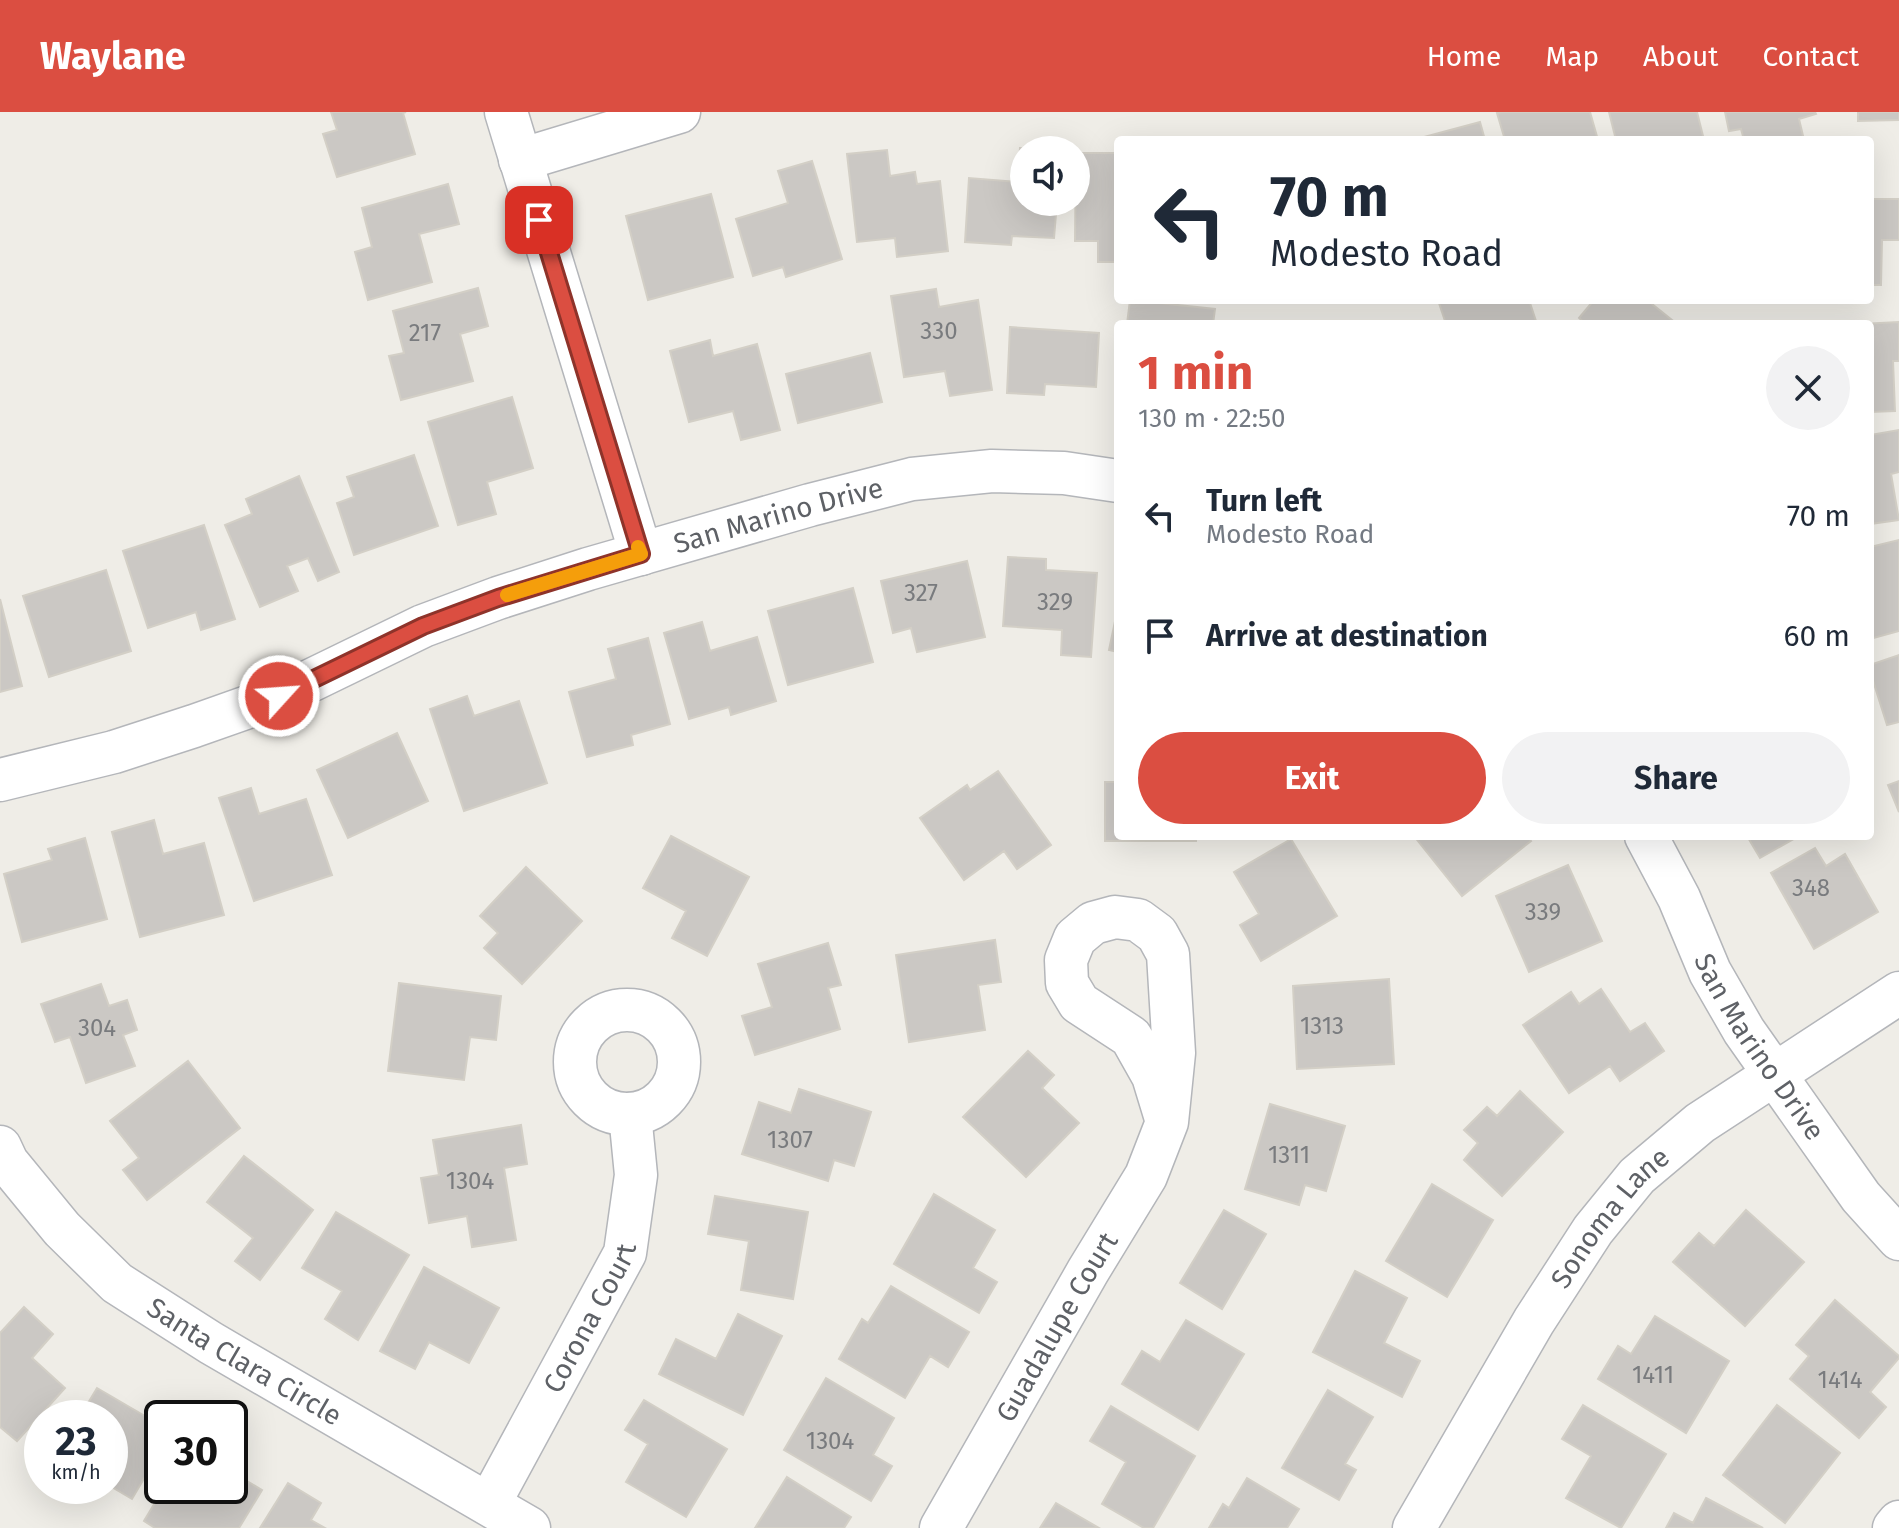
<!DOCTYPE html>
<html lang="en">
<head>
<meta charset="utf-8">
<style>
  body { margin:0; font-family:"Fira Sans",sans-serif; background:#f2f2f3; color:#1f2937; height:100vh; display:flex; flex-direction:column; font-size:30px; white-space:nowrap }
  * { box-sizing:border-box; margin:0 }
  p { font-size:26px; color:#747a83 }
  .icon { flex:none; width:44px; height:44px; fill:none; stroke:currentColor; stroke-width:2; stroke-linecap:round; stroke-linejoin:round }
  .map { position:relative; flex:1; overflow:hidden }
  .details { position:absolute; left:1114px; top:208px; width:760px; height:520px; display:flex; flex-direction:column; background:#fff; border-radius:8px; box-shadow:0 8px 32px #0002 }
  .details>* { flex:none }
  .top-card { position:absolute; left:1114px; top:24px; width:760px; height:168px; border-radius:8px; box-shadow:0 8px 32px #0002; background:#fff; color:#1f2937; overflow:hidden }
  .fabs { position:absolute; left:1010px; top:24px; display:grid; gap:16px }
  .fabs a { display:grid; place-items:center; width:80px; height:80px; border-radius:50%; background:#fff; box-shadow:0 8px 32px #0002; font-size:40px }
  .speed { position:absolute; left:24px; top:1288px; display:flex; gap:16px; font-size:40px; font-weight:700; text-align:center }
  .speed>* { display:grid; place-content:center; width:104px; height:104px; border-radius:50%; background:#fff; box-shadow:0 8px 32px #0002; line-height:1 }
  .speed small { font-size:20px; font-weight:400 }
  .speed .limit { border:4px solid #111; border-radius:12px; background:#fff; color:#111 }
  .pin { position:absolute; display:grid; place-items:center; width:68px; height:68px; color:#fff; margin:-34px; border-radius:16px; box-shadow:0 4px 12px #0006 }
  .me { position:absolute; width:88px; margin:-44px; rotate:64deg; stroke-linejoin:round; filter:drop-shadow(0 0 6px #0008) }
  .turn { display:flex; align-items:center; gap:28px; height:168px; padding:0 24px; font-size:36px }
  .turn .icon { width:104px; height:104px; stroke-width:2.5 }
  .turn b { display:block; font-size:56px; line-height:68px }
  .round { display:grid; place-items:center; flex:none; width:84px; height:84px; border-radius:42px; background:#f2f2f3 }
  .overview { display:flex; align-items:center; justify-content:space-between; height:136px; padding:0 24px }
  h1 { font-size:48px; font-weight:700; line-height:60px; color:#db4e41 }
  .primary-button { display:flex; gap:16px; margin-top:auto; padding:16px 24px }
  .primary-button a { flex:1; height:92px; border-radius:48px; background:#db4e41; color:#fff; font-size:32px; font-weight:700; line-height:92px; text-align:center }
  .primary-button a+a { background:#f2f2f3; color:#1f2937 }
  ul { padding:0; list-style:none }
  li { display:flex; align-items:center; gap:24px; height:120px; padding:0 24px }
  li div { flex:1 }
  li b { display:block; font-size:30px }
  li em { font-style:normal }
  header { display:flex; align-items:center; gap:48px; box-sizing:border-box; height:112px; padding:0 40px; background:#db4e41; color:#fff }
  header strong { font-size:38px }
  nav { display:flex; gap:44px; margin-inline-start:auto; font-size:28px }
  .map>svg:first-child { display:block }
  .building { fill:#cbc8c4; stroke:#d3cfc6; stroke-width:2 }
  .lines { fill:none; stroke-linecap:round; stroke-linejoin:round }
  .street-casing { stroke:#b4b6ba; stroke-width:45 }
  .street { stroke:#fff; stroke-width:42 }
  .route-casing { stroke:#8e332a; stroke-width:20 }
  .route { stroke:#db4e41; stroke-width:14 }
  .slow { stroke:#f59e0b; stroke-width:14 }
  .labels { text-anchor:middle; stroke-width:8; stroke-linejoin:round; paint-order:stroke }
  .number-label { font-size:24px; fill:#797b7e }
  .street-label { font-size:28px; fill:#5e6166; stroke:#fff }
</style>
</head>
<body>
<header>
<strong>Waylane</strong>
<nav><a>Home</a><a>Map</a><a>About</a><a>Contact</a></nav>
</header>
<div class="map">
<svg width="1899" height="1416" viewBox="0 0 1899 1416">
  <rect width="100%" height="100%" fill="#efede7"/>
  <!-- building -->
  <path class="building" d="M331 0H406L403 1 415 42 337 65 323 22 337 18Z
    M1502 0H1590L1598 28H1505L1497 1Z
    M1609 0H1697L1704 28H1616Z
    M1725 0H1815L1816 2 1799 7 1804 28H1744L1741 17 1729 19Z
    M1858 0H1899V8L1858 9Z
    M1480 10 1485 28H1413Z
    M1020 36 1060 38H1024V90H1057L1054 126 1012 124 1011 133 965 130 969 66 1018 70Z
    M887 38 890 64 915 60 917 72 940 69 948 139 897 145 895 126 857 130 847 42Z
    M1076 41H1118V150H1098V129H1075Z
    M812 49 842 147 786 165 783 155 753 164 736 107 788 91 778 59Z
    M448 72 459 112 419 122 432 170 368 188 355 140 372 135 362 96Z
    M711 82 733 165 648 188 626 104Z
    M1870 87H1899V128H1882L1881 173H1870Z
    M478 176 488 214 460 222 473 269 401 288 389 244 404 241 393 199Z
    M936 177 939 195 978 188 992 278 950 284 945 259 904 265 891 184Z
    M1130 188 1215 197 1213 212H1127Z
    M1438 188H1529L1537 212H1446Z
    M1594 188H1647L1677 212H1586L1579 206Z
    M1899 210V249H1893L1895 299 1870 300V212H1861Z
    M1010 215 1099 221 1096 275 1045 272 1044 283 1007 281Z
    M710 228 713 244 757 232 780 318 741 328 733 299 689 310 670 239Z
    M870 241 882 290 798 311 786 262Z
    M512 285 533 356 487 370 496 402 458 413 428 310Z
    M1899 318V360L1891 362 1899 408 1870 412V323Z
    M414 343 438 414 354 443 337 391 354 385 347 365Z
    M299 364 339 460 318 469 308 446 287 454 298 479 260 495 225 413 252 402 246 387Z
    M204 413 235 507 201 518 196 500 148 516 123 439Z
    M1899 428V519L1870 527V435Z
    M1008 445 1046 447V458L1097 461 1091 545 1061 543 1062 518 1003 514Z
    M967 449 985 525 917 540 911 516 893 521 881 469Z
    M106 458 131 539 49 565 23 484Z
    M853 476 873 550 788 573 768 499Z
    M0 487 22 574 0 580Z
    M1118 495V540L1109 538Z
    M702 510 710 539 757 525 776 589 731 603 729 595 689 607 664 521Z
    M648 526 670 612 631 623 633 633 587 645 569 580 616 567 608 537Z
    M1899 543V610L1887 613 1870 559V553Z
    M467 584 474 604 519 589 547 671 464 699 430 597Z
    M397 621 428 689 348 726 317 658Z
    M998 659 1051 733 1017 757 1004 739 964 768 920 706 967 673 970 678Z
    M1899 669V700L1888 673Z
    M1105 670H1118V724H1196V729H1105Z
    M251 676 259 702 306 687 332 763 254 789 219 686Z
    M154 708 163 742 204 731 224 803 140 825 112 720Z
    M671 724 749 765 707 844 672 826 686 799 643 776Z
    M1414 724H1527L1531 729 1462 784Z
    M1747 724H1799L1760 746Z
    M85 726 107 807 22 830 4 762 52 748 48 737Z
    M1291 727 1337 804 1261 849 1240 813 1259 802 1234 760Z
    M1815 736 1826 754 1845 742 1878 800 1814 837 1771 761Z
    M1568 753 1602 829 1529 860 1496 784Z
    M526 755 582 809 522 872 484 836 498 821 480 804Z
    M995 828 1001 870 978 873 985 918 909 930 896 843Z
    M828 831 841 873 828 876 840 917 755 943 742 904 772 895 758 852Z
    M1389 867 1394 952 1297 957 1293 874Z
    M399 871 501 884 496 928 470 925 464 968 388 959Z
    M101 872 109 894 127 888 137 918 123 923 135 954 86 971 70 925 55 930 41 892Z
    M1601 877 1630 920 1645 911 1664 939 1620 969 1610 954 1569 981 1523 913 1571 880 1579 892Z
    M1028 939 1054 963 1042 976 1079 1011 1026 1065 963 1005Z
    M188 949 240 1016 147 1088 123 1058 139 1046 110 1009Z
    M799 977 871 1000 854 1054 834 1048 828 1069 742 1042 759 990 791 1001Z
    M1520 979 1563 1020 1502 1084 1464 1048 1478 1031 1464 1018 1487 995 1497 1004Z
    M1270 992 1345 1014 1326 1079 1305 1073 1299 1093 1245 1077Z
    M521 1013 527 1052 504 1056 516 1128 472 1135 467 1104 429 1111 421 1066 439 1063 433 1028Z
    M244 1044 313 1098 260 1168 235 1149 253 1126 207 1090Z
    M1432 1072 1493 1108 1447 1185 1386 1149Z
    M934 1082 995 1118 973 1156 997 1170 979 1201 894 1152Z
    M715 1084 808 1100 793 1187 741 1178 749 1129 708 1122Z
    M1224 1098 1266 1122 1222 1197 1180 1171Z
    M1746 1098 1804 1150 1745 1214 1673 1150 1699 1121 1714 1134Z
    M336 1100 409 1143 358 1228 325 1207 342 1179 302 1156Z
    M424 1155 499 1196 469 1251 429 1230 415 1257 380 1239Z
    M1355 1159 1407 1186 1384 1231 1420 1249 1402 1285 1313 1240Z
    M891 1174 969 1220 948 1255 930 1244 905 1286 839 1247 862 1207 868 1211Z
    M1835 1188 1899 1244V1246L1870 1280 1886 1295 1859 1326 1790 1267 1809 1244 1796 1233Z
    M24 1195 53 1222 32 1246 65 1276 17 1329 0 1315V1221Z
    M738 1202 782 1224 743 1303 659 1262 676 1227 716 1247Z
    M1655 1204 1729 1249 1686 1321 1598 1267 1618 1234 1631 1242Z
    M1186 1208 1244 1242 1198 1318 1122 1272 1142 1239 1160 1250Z
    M826 1266 894 1306 873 1343 892 1354 871 1389 784 1338Z
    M97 1276 162 1314V1336L132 1387 110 1374V1306H79Z
    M1328 1278 1373 1305 1345 1352 1356 1358 1339 1388 1282 1356Z
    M644 1288 727 1337 686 1405 626 1370 648 1332 625 1318Z
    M1583 1293 1666 1342 1621 1416 1566 1386 1591 1344 1562 1327Z
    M1777 1293 1840 1341 1785 1411 1723 1363Z
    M1111 1294 1195 1344 1153 1416H1144L1102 1392 1126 1350 1090 1329Z
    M230 1359 262 1378 239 1416H155L144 1409 165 1374H230Z
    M787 1365 851 1405 844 1416H755Z
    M1247 1366 1299 1397 1287 1416H1209L1223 1392 1229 1396Z
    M288 1371 321 1391 311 1408 325 1416H260Z
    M1706 1386 1763 1416H1666L1674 1401 1693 1411Z
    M1056 1391 1099 1416H1040Z"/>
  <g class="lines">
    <defs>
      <g id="street">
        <path d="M506 0 641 442"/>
        <path d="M520 48 679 0"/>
        <path id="s1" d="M0 668 114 640 194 614 279 584 423 514 498 486 588 457 810 393 912 367 992 359 1064 361 1118 369"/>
        <path id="s2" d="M1646 724 1679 786 1710 860 1744 919 1861 1085 1899 1127"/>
        <circle cx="627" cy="950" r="52"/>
        <path id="s3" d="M0 1035 7 1050 62 1117 117 1171 211 1231 529 1416"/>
        <path id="s4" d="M489 1392 625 1141 636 1063 630 1002"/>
        <path id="s5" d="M941 1416 1088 1159 1146 1064 1167 1010 1174 941 1168 842 1157 822 1138 808 1115 805 1093 811 1075 826 1066 848 1067 871 1079 891 1131 925 1153 964 1167 1010"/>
        <path id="s6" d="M1414 1416 1534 1209 1593 1118 1637 1064 1700 1011 1899 881"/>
        <path d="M1894 1416 1899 1410"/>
      </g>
    </defs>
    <!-- street casing -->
    <use href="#street" class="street-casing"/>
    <!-- street -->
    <use href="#street" class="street"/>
  </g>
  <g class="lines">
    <defs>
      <path id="route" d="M279 584 423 514 498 486 641 442 539 108"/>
    </defs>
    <!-- route casing -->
    <use href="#route" class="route-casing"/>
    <!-- route -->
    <use href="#route" class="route"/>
    <!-- slow -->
    <path class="slow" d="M507 483 641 442 638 435"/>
  </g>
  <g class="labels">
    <!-- number labels -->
    <g class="number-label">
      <text x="939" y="227">330</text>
      <text x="425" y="229">217</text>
      <text x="921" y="489">327</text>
      <text x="1055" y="498">329</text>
      <text x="1811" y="784">348</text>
      <text x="1543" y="808">339</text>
      <text x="1322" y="922">1313</text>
      <text x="97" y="924">304</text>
      <text x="790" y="1036">1307</text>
      <text x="1289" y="1051">1311</text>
      <text x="470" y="1077">1304</text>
      <text x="1653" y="1271">1411</text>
      <text x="1840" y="1276">1414</text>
      <text x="830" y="1337">1304</text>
    </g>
    <!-- street labels -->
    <g class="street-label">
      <text dy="10" stroke="none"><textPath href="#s1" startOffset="824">San Marino Drive</textPath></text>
      <text dy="10" stroke="none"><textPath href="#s2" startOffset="240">San Marino Drive</textPath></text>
      <text dy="10" stroke="none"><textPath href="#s6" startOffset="368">Sonoma Lane</textPath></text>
      <text dy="10" stroke="none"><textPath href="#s4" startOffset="212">Corona Court</textPath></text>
      <text dy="10" stroke="none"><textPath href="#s5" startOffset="232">Guadalupe Court</textPath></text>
      <text dy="10" stroke="none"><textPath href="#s3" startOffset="330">Santa Clara Circle</textPath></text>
    </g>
  </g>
</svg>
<div class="fabs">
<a><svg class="icon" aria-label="sound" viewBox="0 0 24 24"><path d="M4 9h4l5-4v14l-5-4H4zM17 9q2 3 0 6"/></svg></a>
</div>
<div class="speed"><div>23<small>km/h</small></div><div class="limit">30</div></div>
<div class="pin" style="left:539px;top:108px;background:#d93025"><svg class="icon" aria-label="arrive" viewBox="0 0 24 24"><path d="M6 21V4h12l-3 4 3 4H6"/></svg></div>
<svg class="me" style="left:279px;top:584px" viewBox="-20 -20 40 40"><circle r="17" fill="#db4e41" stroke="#fff" stroke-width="3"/><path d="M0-11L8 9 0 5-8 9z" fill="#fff"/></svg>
<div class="top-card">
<div class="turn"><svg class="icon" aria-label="left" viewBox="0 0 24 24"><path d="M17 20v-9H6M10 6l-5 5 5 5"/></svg><div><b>70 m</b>Modesto Road</div></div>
</div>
<section class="details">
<div class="overview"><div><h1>1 min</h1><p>130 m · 22:50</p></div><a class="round"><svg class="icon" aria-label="close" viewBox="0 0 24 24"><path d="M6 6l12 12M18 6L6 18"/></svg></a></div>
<ul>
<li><svg class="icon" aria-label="left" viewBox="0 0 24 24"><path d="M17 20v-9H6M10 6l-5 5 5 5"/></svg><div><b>Turn left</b><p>Modesto Road</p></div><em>70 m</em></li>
<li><svg class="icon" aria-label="arrive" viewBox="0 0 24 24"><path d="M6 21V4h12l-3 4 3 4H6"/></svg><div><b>Arrive at destination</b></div><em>60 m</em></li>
</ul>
<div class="primary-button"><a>Exit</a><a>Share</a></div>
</section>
</div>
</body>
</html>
